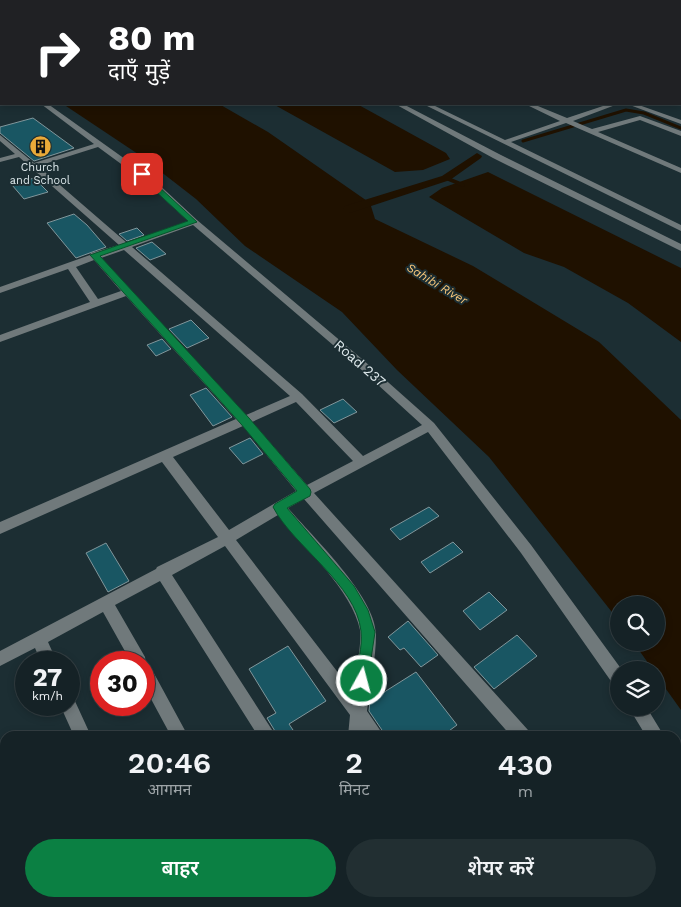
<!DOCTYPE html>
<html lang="hi">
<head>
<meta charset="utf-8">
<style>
  body { margin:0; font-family:"Work Sans","Noto Sans Devanagari",sans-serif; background:#222f32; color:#f1f3f6; height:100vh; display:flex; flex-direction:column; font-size:19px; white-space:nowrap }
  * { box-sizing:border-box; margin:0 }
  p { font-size:16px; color:#9da4a7 }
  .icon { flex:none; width:28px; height:28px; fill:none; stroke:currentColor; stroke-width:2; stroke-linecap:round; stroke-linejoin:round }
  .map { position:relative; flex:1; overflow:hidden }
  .panel { position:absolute; left:0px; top:731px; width:681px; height:176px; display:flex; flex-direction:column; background:#152226; border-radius:15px 15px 0 0; box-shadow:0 2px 8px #0003,0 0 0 1px #343f43 }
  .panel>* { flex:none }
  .guide { position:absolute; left:0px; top:0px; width:681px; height:105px; box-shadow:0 2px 8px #0003,0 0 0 1px #343f43; background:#202124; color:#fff; overflow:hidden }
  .tools { position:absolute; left:610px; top:596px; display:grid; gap:10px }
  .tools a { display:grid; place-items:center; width:55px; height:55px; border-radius:50%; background:#152226; box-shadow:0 2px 8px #0003,0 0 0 1px #343f43; font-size:25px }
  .speed { position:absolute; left:15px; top:651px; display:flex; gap:10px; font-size:25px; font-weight:700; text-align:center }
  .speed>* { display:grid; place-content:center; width:65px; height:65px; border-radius:50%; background:#152226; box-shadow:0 2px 8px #0003,0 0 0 1px #343f43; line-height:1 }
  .speed small { font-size:12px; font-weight:400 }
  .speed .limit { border:8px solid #d22; background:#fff; color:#111 }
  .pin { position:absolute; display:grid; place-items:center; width:42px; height:42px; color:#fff; margin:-21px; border-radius:10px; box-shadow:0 2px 8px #0006 }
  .me { position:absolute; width:55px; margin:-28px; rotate:7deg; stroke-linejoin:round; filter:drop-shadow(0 0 4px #0008) }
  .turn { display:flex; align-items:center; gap:18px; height:105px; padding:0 25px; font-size:22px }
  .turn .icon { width:65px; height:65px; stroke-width:2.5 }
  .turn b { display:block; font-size:35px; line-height:42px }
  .eta { display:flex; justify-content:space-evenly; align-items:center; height:85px; text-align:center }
  .eta b { font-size:30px; font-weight:600; line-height:35px }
  .primary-button { display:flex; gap:10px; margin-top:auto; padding:10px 25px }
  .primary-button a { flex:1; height:58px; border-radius:30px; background:#0b8043; color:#fff; font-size:20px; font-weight:600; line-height:58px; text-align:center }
  .primary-button a+a { background:#222f32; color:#f1f3f6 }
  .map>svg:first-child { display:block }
  .water { fill:#1f1100 }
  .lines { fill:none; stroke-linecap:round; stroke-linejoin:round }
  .stream-far1 { stroke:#1f1100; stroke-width:3 }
  .stream { stroke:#1f1100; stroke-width:4 }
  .canal { fill:#1f1100; fill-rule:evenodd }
  .building { fill:#195663; stroke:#81969b }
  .minor { fill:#70797b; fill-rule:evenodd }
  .route { fill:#0b8043; stroke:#07532c }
  .labels { text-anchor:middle; stroke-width:4; stroke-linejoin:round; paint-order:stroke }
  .far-poi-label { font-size:11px; fill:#dee9ec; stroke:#1c2e33 }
  .far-water-label { font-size:12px; font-style:italic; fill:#f9c87b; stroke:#1c2e33 }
  .street-label { font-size:14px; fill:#dee9ec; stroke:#1c2e33 }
</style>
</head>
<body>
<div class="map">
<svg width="681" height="907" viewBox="0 0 681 907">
  <rect width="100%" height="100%" fill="#1c2e33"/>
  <!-- water -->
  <path class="water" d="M63 104H219L268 132 370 203 375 219 473 266 599 342 681 420V710L656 675V670H653L634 643 656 642V605H619V621L489 457 397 370 342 312 245 246 196 199 138 154Z
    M273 104H357L446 153 450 159 423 170 395 172Z
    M488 172 681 268V342L628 303 564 267 524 253 429 197 442 188Z"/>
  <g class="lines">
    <!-- stream-far1 -->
    <path class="stream-far1" d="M523 141 626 110 644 113 681 128"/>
    <!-- stream -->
    <path class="stream" d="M446 178 463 185"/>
    <!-- canal -->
    <path class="canal" d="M477 153 482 156 481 158 450 180 353 212 349 213 343 209 345 206 442 176Z"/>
  </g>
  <!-- building -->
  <path class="building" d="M33 118 74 148 34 161 0 133V127Z
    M34 178 48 192 24 199 12 185Z
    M74 214 87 225 106 247 76 258 47 223Z
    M137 228 144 235 127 241 119 234Z
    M152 242 166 254 150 260 136 248Z
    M191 320 209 338 187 348 169 329Z
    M162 339 171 349 156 356 147 345Z
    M206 388 232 417 213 426 190 395Z
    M343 399 357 412 334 423 320 410Z
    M250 438 263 454 243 464 229 448Z
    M429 507 439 516 400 540 390 529Z
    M453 542 463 552 430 573 421 562Z
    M106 543 129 581 108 592 86 553Z
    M489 592 507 610 480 630 463 611Z
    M408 621 438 655 421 667 404 648 400 650 388 637Z
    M517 635 537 656 494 689 474 667Z
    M288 646 326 701 289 724 293 730 283 736H278L267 718 276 713 249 669Z
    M416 672 457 725 442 736H386L369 711 370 701Z"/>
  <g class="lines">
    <!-- minor -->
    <path class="minor" d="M154 0H162L163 1H156Z
      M196 0H204L205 1H198Z
      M210 0H217L218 1H212Z
      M251 0H259L260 1H253Z
      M280 0H288L289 1H282Z
      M312 0H319L320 1H314Z
      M348 0H356L357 1H350Z
      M380 0H389L390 1H382Z
      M434 0H440V1H435Z
      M1 9V13L0 14V10Z
      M680 69H681V73H680Z
      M0 71H1V76H0Z
      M0 94H1V98H0Z
      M41 104H48L153 179 197 220 362 359 434 423 531 545 622 670H619V687L613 684 521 553 428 432 314 493 528 730 530 736H511L304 499 288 508C313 537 375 596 376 634 376 659 370 686 367 711L384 736H348L350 715 225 546 172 575 276 736H258L160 581 115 605 145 657 146 664 150 666 188 736H171L144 686V662H131L103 612 48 642 57 662H41L35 648 0 666V651L156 569 157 567 218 537 162 462 0 534V522L236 419 126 296 0 342V335L90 302 68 269 0 293V287L90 255 91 253 119 245 19 157 0 162V158L15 154 0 141V135L34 163 94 144ZM98 147 147 183 188 221 127 243 38 166ZM193 225 354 363 422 425 363 456 302 394 132 247ZM124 250 290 396 246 415 101 258ZM94 260 121 291 98 299 76 267ZM296 402 353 461 307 485 252 422ZM243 426 296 491 229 530 173 457ZM278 515C303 545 353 592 360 630 362 644 355 677 353 692L236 540Z
      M395 104H403L499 154 681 244V251L493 158Z
      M423 104H431L505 140 560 121 525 104H533L567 118 609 104H618L573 121 592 129 640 116 681 131V136L640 120 598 132 681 168V173L566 123 511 142 681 225V231Z
      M627 104H636L681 120V124Z
      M69 697 74 699 91 736H74L60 705H69Z
      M629 708H647L664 736H646Z
      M676 757 681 759V795L676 797Z
      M0 794 5 796V826L0 824Z
      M24 902H44L46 907H26Z
      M149 902H169L171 907H151Z
      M264 902H303L301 907H266Z
      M333 902H353V907H333Z
      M366 902H387L389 907H368Z
      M493 902H515L517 907H495Z"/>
  </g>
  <!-- route -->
  <path class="route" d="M139 173H144L197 222 100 256 249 418 310 489 311 492 310 496 287 508 354 586 368 610 375 632 367 686 362 688 357 686 355 681C357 666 363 646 361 631 356 584 294 547 273 507L275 504 297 491 241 424 90 255 188 221 139 176Z"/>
  <!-- icons -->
  <defs>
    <symbol id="building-disc" viewBox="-11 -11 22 22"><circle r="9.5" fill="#eaaa39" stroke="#1c2e33"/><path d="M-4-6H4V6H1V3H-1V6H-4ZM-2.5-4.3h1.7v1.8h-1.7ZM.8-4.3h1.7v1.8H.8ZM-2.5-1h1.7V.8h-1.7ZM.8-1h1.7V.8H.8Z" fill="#111"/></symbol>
  </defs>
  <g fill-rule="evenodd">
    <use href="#building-disc" x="28" y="134" width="25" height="25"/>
  </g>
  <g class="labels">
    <!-- far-poi labels -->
    <g class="far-poi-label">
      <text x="40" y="171">Church<tspan x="40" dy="13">and School</tspan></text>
    </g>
    <!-- far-water labels -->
    <g class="far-water-label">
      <text transform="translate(437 284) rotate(31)" y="4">Sahibi River</text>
    </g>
    <!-- street labels -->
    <g class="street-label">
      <text transform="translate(360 363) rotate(41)" y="5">Road 237</text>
    </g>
  </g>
</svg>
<div class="tools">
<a><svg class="icon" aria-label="search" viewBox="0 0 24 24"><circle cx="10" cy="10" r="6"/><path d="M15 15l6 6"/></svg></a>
<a><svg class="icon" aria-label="layers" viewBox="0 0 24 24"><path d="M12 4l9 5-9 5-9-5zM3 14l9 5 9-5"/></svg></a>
</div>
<div class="speed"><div>27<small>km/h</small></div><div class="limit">30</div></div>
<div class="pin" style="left:142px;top:174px;background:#d93025"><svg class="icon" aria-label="arrive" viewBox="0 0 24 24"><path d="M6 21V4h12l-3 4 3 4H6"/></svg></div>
<svg class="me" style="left:362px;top:681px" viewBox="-20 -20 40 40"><circle r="17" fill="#0b8043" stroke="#fff" stroke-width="3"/><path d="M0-11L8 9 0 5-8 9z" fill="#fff"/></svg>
<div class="guide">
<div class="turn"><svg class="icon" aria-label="right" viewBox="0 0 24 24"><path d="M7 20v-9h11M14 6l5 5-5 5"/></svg><div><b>80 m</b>दाएँ मुड़ें</div></div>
</div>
<section class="panel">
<div class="eta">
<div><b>20:46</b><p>आगमन</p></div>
<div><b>2</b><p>मिनट</p></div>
<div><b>430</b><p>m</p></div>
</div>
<div class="primary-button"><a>बाहर</a><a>शेयर करें</a></div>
</section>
</div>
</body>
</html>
